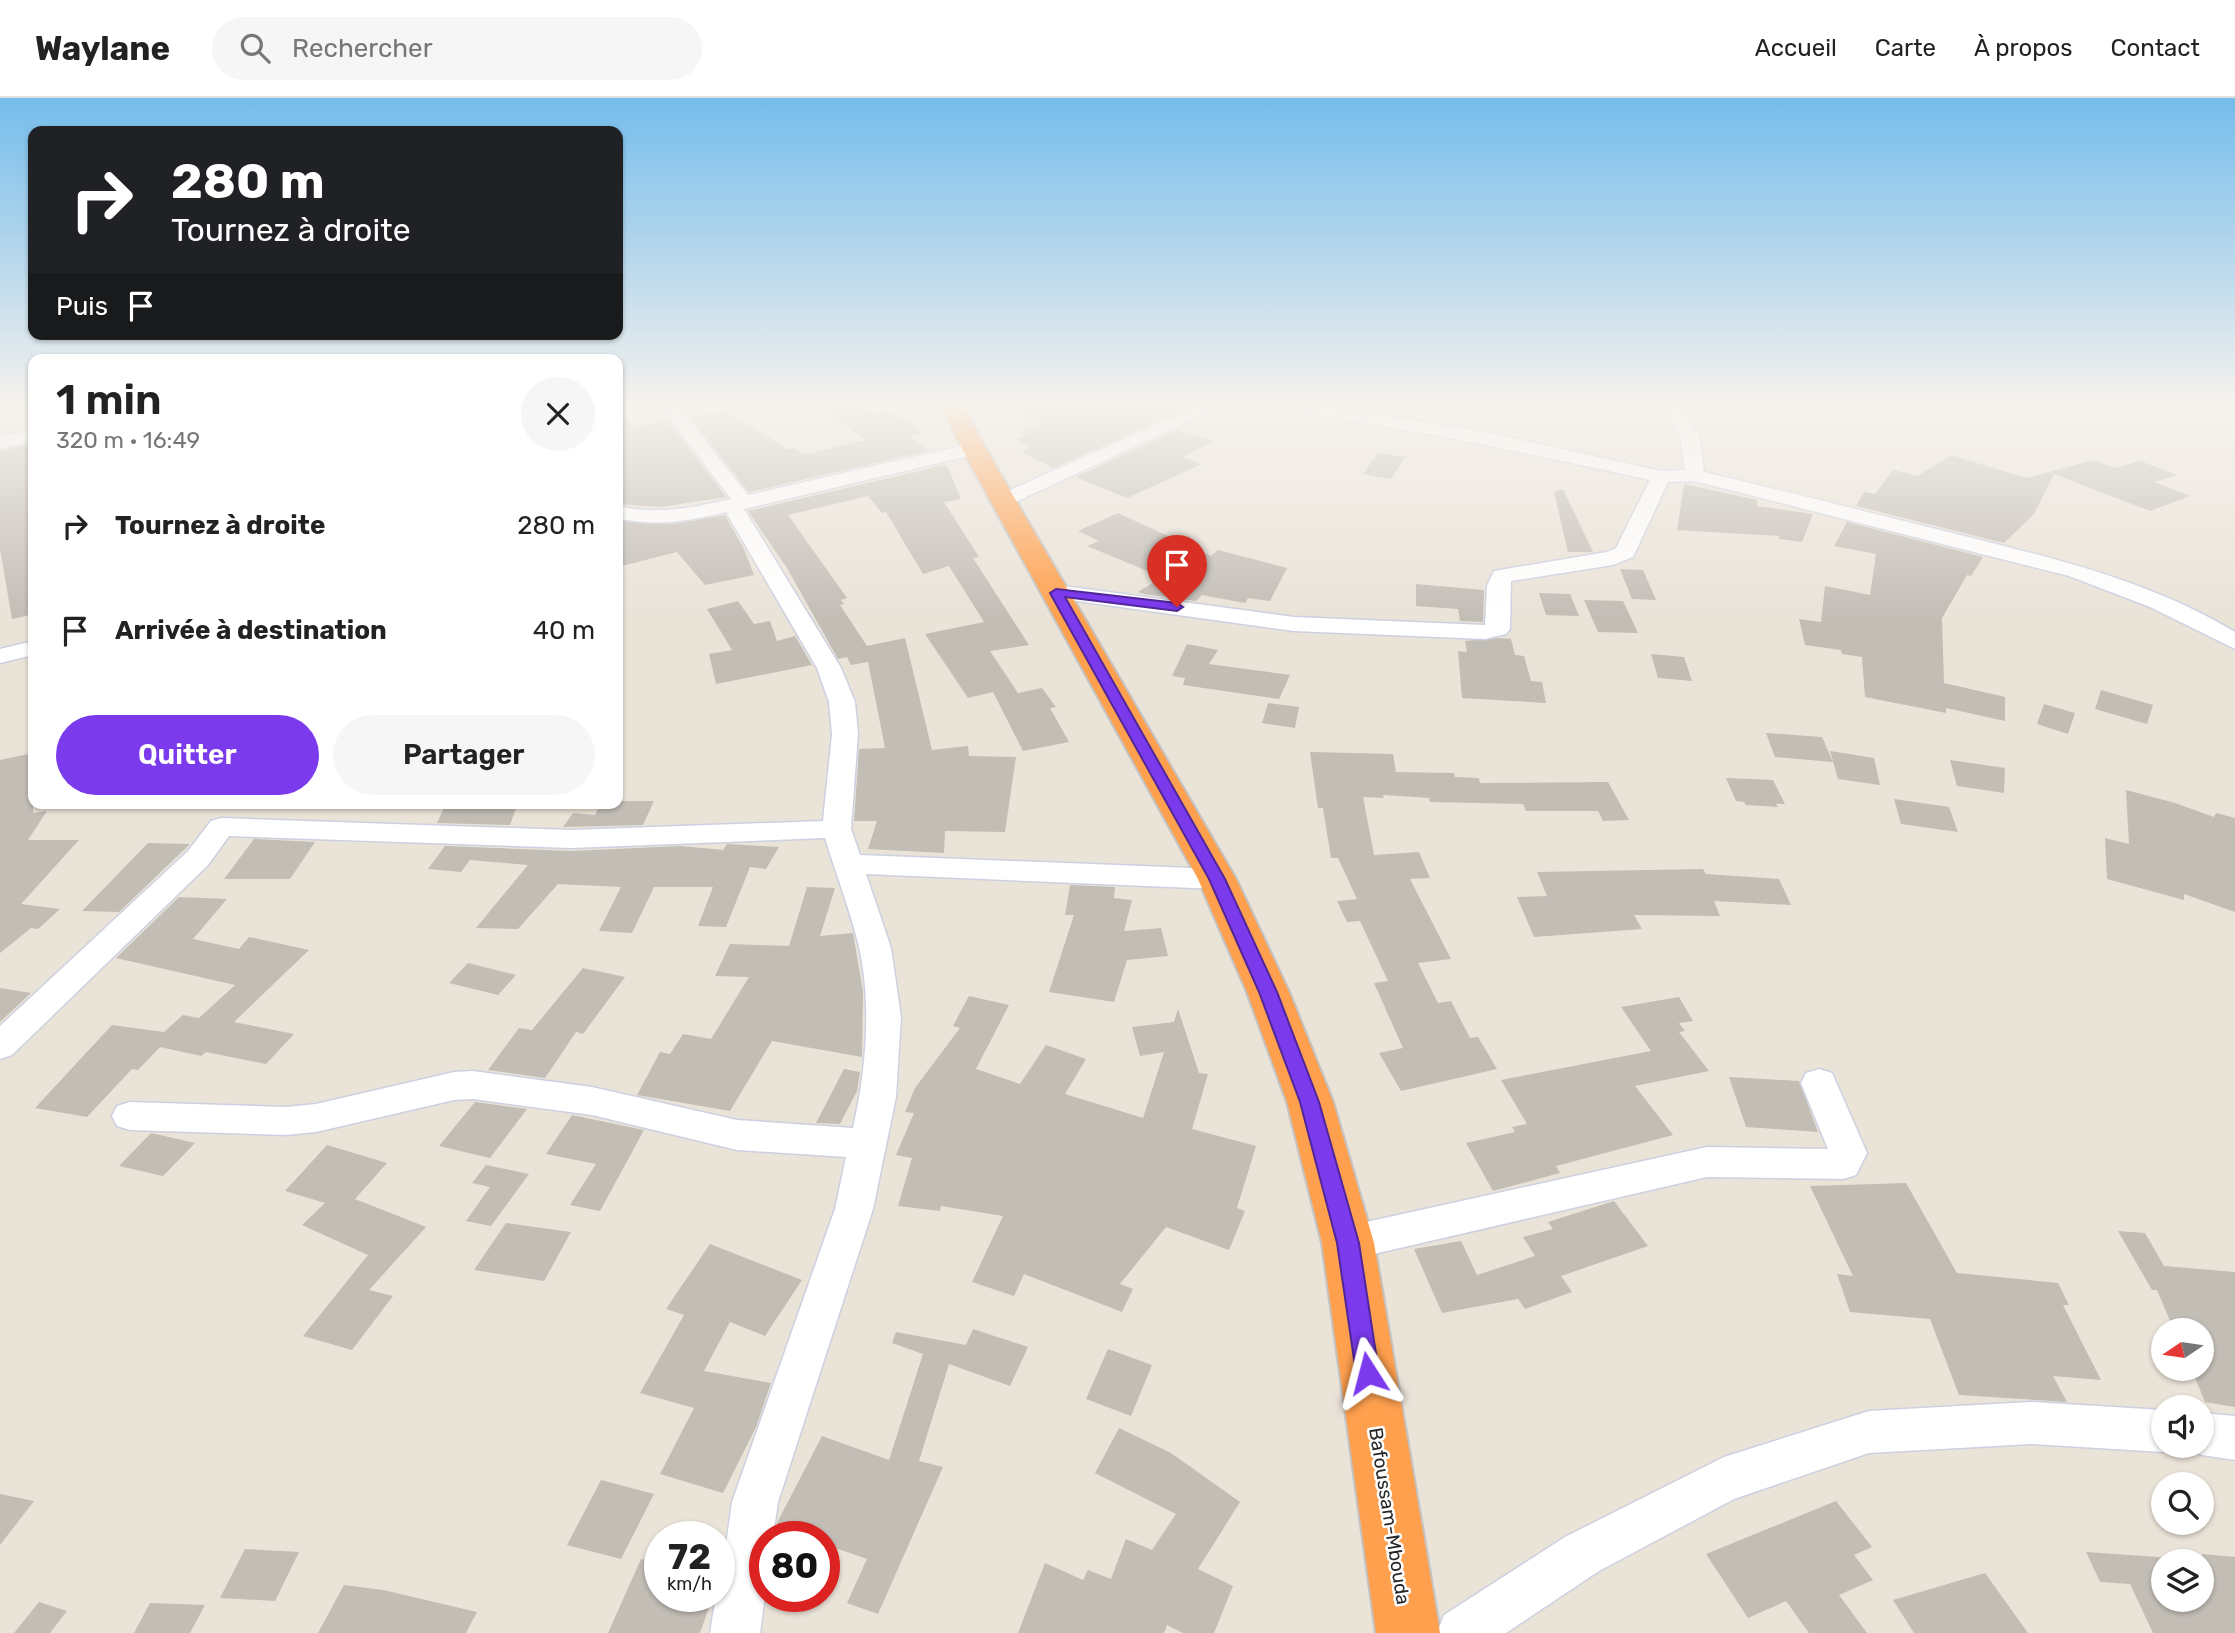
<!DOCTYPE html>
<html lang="fr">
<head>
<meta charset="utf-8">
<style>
  body { margin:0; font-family:Rubik,sans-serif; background:#f6f6f6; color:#222; height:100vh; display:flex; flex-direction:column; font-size:26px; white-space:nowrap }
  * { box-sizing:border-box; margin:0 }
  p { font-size:23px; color:#767676 }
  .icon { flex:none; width:38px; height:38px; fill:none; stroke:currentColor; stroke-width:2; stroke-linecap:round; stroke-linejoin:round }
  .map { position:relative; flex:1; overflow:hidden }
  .details { position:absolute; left:28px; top:256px; width:595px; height:455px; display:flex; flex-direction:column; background:#fff; border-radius:14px; box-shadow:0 2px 5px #0004 }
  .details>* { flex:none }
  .hud { position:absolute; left:28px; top:28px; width:595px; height:214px; border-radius:14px; box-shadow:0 2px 5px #0004; background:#202124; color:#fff; overflow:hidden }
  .needle { width:46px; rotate:257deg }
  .buttons { position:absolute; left:2151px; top:1220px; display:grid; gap:14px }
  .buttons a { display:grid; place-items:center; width:63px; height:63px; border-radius:50%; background:#fff; box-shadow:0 2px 5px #0004; font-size:35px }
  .speed { position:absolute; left:644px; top:1423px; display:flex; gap:14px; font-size:35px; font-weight:700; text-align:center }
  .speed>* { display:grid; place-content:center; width:91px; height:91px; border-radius:50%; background:#fff; box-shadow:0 2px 5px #0004; line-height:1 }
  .speed small { font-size:18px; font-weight:400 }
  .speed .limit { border:10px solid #d22; background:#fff; color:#111 }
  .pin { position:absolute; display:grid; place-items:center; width:60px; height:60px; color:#fff; margin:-72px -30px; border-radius:50% 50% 50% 0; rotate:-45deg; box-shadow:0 0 7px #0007 }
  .pin .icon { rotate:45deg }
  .me { position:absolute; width:77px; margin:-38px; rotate:351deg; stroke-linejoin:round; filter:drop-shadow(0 0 5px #0008) }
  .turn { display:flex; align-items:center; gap:24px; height:147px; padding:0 28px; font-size:32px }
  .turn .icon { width:91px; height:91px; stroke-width:2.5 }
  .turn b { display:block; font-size:49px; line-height:60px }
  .then { display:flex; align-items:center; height:66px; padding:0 28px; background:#0003; gap:14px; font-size:26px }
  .round { display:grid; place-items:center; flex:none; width:74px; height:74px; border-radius:37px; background:#f6f6f6 }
  .headline { display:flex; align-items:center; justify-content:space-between; height:119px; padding:0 28px }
  h1 { font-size:42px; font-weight:600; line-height:52px }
  .primary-button { display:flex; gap:14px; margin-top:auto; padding:14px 28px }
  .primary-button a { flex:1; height:80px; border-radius:42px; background:#7c3aed; color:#fff; font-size:28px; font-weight:600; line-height:80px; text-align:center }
  .primary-button a+a { background:#f6f6f6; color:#222 }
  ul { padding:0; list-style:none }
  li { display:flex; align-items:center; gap:21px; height:105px; padding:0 28px }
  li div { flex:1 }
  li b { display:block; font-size:26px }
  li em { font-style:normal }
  header { display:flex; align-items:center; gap:42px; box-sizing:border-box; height:98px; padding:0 35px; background:#fff; border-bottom:2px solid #e0e0e0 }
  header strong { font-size:33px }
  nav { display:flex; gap:38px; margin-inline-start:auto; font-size:24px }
  .search { width:490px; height:63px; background:#f6f6f6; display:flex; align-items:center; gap:18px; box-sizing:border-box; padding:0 24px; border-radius:38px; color:#767676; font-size:26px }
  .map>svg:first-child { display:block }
  .building { fill:#c2bdb5; fill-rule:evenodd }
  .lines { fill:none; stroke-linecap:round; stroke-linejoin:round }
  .street-casing { stroke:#cdd0e1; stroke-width:3 }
  .highway-casing { stroke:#c3c3c3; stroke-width:4 }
  .street { fill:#fff; fill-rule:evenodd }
  .highway { fill:#ffa04e; fill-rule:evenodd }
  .route { fill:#7c3aed; stroke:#51269a; stroke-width:2 }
  .labels { text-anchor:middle; stroke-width:5; stroke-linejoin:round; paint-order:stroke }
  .street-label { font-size:19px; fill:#272727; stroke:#fff }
</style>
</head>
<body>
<header>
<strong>Waylane</strong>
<div class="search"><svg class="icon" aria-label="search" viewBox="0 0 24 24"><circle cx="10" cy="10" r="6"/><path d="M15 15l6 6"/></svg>Rechercher</div>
<nav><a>Accueil</a><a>Carte</a><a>À propos</a><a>Contact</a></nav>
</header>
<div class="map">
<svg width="2235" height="1535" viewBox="0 0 2235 1535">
  <rect width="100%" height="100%" fill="#eae3d8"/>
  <!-- building -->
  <path class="building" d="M855 304 871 314 889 312 924 334 909 338 927 353 749 394 690 319 725 312 789 352 795 350 804 357 865 342 823 310Z
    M996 304H1201L1053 370 1021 353 1032 349 1016 341 1027 337 1020 333 1042 327Z
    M618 307 633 329 668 323 726 399 661 409 618 406Z
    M1177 332 1213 343 1183 359 1202 366 1127 400 1076 379Z
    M33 346V402L30 410 33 411V516L12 521 0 451V353Z
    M1378 355 1405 359 1391 381 1363 376Z
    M1951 357 2026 380 2094 362 2115 370 2140 363 2177 377 2154 384 2190 398 2150 413 2054 376 2034 416 2004 445 1856 408 1864 394 1875 396 1893 372 1918 378Z
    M944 367 948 370 961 401 944 404 979 459 973 460 1029 547 990 553 1018 595 1042 590 1056 609 1050 610 1069 644 1023 653 993 594 968 600 925 536 984 524 949 468 923 476 886 414 882 415 868 398 788 417 847 500 841 502 844 506 840 507 867 548 905 540 932 652 968 648 969 658 1016 659 1005 734 945 733 944 755 868 751 877 723H854L859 651 885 650 868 564 851 567 847 559 838 561 787 470 748 413Z
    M1684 386 1757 402V408L1813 416 1802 444 1779 441V438L1677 432Z
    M1563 391 1593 454H1568L1554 394Z
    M1118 415 1211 458 1218 452 1287 470 1270 503 1248 500 1245 505 1202 497 1196 503 1144 496 1138 494 1162 479 1087 448 1099 443 1078 433Z
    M725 417 744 451 754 477 705 487 677 454 618 469V423L672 426Z
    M1847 424 1983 459 1971 478 1967 477 1942 520 1944 585 2005 599V623L1946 610V615L1865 599 1862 559 1842 556 1841 552 1805 547 1799 521 1821 524 1825 488 1870 497 1876 456 1834 448Z
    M1620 471 1643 472 1656 502 1632 501Z
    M1416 486 1484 492 1483 524 1460 523 1458 511 1416 508Z
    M1539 495 1570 496 1579 518 1546 517Z
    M1584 502 1623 503 1638 535 1598 534Z
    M738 503 754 526 770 523 777 543 795 538 812 567 716 586 709 556 732 552 707 511Z
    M1500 540 1511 541 1515 557 1524 558 1531 583 1542 584 1546 605 1462 600 1458 553 1467 554 1465 543Z
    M1187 546 1218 552 1209 566 1290 577 1279 601 1183 587 1185 580 1172 578Z
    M1651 556 1684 559 1692 583 1658 580Z
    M2101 592 2153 607 2147 626 2095 611Z
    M1268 605 1299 609 1295 630 1262 625Z
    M2044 606 2075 615 2068 636 2037 626Z
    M1766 635 1822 639 1833 664 1775 659Z
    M1830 653 1874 660 1880 687 1838 681Z
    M1310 654 1393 656 1396 674 1454 675 1455 679 1479 680 1480 685 1608 684 1629 722 1603 723 1598 713H1526L1523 706 1430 704 1429 700 1383 697 1384 700 1363 699 1374 757 1419 754 1430 780 1410 781 1451 861 1418 865 1438 905 1451 903 1470 940 1478 939 1497 971 1401 993 1379 955 1403 950 1374 885 1388 883 1360 823 1347 824 1337 803 1357 801 1338 760H1331L1323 710H1318Z
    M33 655V715L47 713 28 742H79L21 806 60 811 38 831 31 830 0 855V662Z
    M1950 662 2005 670 2004 695 1957 688Z
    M1726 680 1773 682 1785 706H1776L1778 709 1746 707 1744 704 1736 703Z
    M2126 692 2175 705 2214 719 2216 715 2235 720V814L2184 796V802L2107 781 2105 740 2129 746Z
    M1894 701 1949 709 1958 734 1901 726Z
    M618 703H654L643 727 563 729 573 715 595 717 601 705Z
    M446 705H518L510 727 437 725Z
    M254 741 315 744 290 781H224Z
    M148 745 190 746 119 814 82 813Z
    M727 746 779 749 766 771 750 769 726 829 698 828 713 789H654L632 835 599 833 621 789 558 786 518 831 476 830 528 767 470 762 461 774 428 771 445 748 571 753 681 748 723 752Z
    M1703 771 1706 776 1779 781 1791 807 1714 803 1720 818 1634 817 1642 831 1534 839 1517 799 1547 798 1537 774Z
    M1070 787 1115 789 1114 800 1132 802 1124 833 1161 830 1168 858 1127 862 1114 904 1049 894 1074 817H1065Z
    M807 789 835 790 820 838 853 835 863 894 862 959 772 943 730 1013 637 997 660 954 670 956 683 936 711 941 749 879 715 878 730 846 789 848Z
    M179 799 227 801 193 841 239 851 249 839 309 852 234 924 294 936 266 966 206 954 201 958 160 949 138 972 132 971 87 1019 35 1010 112 927 164 934 183 917 199 920 235 887 116 860Z
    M468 865 516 877 498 897 449 885Z
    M583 870 625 879 583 936 576 934 545 980 488 972 519 930 532 932Z
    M0 890 31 895 0 924Z
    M969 898 1009 907 976 971 1020 986 1046 947 1086 961 1065 996 1143 1020 1164 954 1140 958 1132 929 1174 924 1178 911 1199 975 1208 976 1192 1031 1256 1048 1237 1110 1245 1113 1229 1152 1166 1129 1120 1186 1133 1191 1122 1214 1024 1176 1014 1198 972 1184 1003 1118 941 1108 940 1113 898 1108 912 1060 896 1057 914 1015 905 1014 915 990 960 930 953 928Z
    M1679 899 1693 923 1679 925 1685 933 1679 934 1709 973 1635 988 1673 1037 1556 1068 1560 1075 1493 1093 1466 1045 1515 1034 1512 1029 1527 1026 1501 982 1651 953 1621 909Z
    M844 971 860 974 857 993 840 1026 816 1025Z
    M1729 979 1799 983 1818 1034 1746 1029Z
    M475 1004 527 1011 490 1060 439 1048Z
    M572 1017 644 1032 600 1113 570 1107 596 1066 546 1056Z
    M151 1035 195 1045 163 1078 119 1068Z
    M327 1047 387 1065 355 1101 426 1129 369 1192 393 1198 352 1252 303 1238 368 1157 302 1127 325 1105 285 1093Z
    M486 1067 529 1076 491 1128 466 1123 490 1089 472 1085Z
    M1906 1085 1957 1175 2058 1185 2069 1207H2063L2101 1282 2053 1278 2067 1304 1959 1297 1930 1221 1850 1214 1837 1176 1853 1178 1810 1088Z
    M1614 1103 1648 1148 1561 1178 1572 1194 1525 1211 1518 1201 1442 1215 1414 1151 1461 1143 1477 1177 1535 1158 1523 1139 1553 1131 1548 1124Z
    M506 1125 571 1134 544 1183 474 1172Z
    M2118 1133 2145 1135 2164 1168 2235 1174V1309L2205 1304 2191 1270H2202V1232H2174L2157 1192H2152Z
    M710 1146 802 1182 765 1238 730 1224 704 1273 771 1285 756 1329 723 1395 660 1376 694 1310 640 1295 684 1217 666 1211Z
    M973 1231 1028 1249 1010 1288 949 1266 919 1363 943 1369 878 1516 847 1505 867 1461 824 1446V1438H807L777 1427 778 1423 822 1338 889 1362 923 1256 892 1245 896 1234 966 1247Z
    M1108 1251 1152 1267 1131 1318 1086 1301Z
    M1119 1330 1171 1355 1240 1404 1198 1471 1233 1488 1214 1535H1183L1167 1527 1164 1535H1018L1045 1465 1083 1482 1088 1472 1111 1481 1126 1441 1152 1452 1176 1416 1095 1375Z
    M601 1382 654 1396 621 1461 567 1447Z
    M0 1396 34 1403 0 1447Z
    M1836 1403 1872 1449 1854 1457 1873 1482 1839 1497 1867 1535H1809L1786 1503 1748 1520 1706 1456Z
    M245 1451 299 1454 275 1503 220 1500Z
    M2086 1454 2202 1462V1456L2235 1459V1535H2153L2130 1486 2100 1484ZM2163 1463H2202V1502H2163Z
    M641 1461 660 1465V1498H713L700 1535H608Z
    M1985 1475 2028 1535H1914L1893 1502Z
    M344 1487 383 1492 477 1514 466 1535H318Z
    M39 1504 67 1513 50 1535H14Z
    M150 1505 205 1507 190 1535H134Z"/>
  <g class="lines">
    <defs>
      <path id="street" d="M657 304H675L748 397 974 345 983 351 981 355 744 411 841 570 855 604 858 636 851 731 860 757 1217 771 1228 774 1232 781 1228 788 1217 791 866 776 891 850 901 919 896 999 873 1111 778 1404 773 1438H765V1498L760 1535H710L716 1498H719L732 1404 835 1111 846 1059 737 1052 592 1017 473 1001 454 1002 316 1034 286 1037 130 1032 117 1028 112 1018 117 1008 130 1004 286 1009 316 1006 454 974 473 973 592 989 737 1022 853 1030C866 972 872 907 859 849 850 812 836 776 825 740L571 750 229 738 208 767 12 957 0 961V928L188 753 211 723 221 720 571 732 823 723 832 636 829 604 817 570 726 414C689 423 655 429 618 420V408C657 417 692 410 731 401Z
        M1207 304H1230L1011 406 1004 408 994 402 997 398Z
        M1240 304 1321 307 1490 335 1661 373 1685 372 1680 337 1658 304H1676L1699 337 1704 374C1788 394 1872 415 1956 436 2053 460 2148 482 2235 534V551L2150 509 2069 478 1694 383 1668 384 1633 459 1613 467 1511 483 1510 531 1506 536 1485 541 1294 533 1048 499 1045 494 1048 489 1056 487 1294 519 1485 527 1487 488 1494 473 1607 454 1616 450 1650 382C1517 353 1384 324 1249 309Z
        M33 332V343L0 351V339Z
        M33 543V557L0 565V551Z
        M1819 971 1832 975 1867 1055 1856 1077 1843 1081 1707 1079 1348 1162 1334 1157 1328 1145 1334 1133 1348 1128 1707 1049 1828 1051 1801 985 1806 975Z
        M2031 1304 2163 1312V1348H2179L2163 1354 2031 1346 1869 1355 1734 1401 1599 1473 1506 1535H1437L1444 1517 1565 1439 1724 1359 1869 1313Z
        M2202 1315 2235 1318V1362L2202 1357 2186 1351 2185 1348H2202Z"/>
      <path id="highway" d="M940 304H962L986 351 1236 781 1289 894 1333 1004 1374 1145 1440 1535H1376L1322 1145 1287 1004 1247 894 1198 781 962 351Z"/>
    </defs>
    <!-- street casing -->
    <use href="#street" class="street-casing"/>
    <!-- highway casing -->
    <use href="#highway" class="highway-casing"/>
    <!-- street -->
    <use href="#street" class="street"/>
    <!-- highway -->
    <use href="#highway" class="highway"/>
  </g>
  <!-- sky -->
  <linearGradient id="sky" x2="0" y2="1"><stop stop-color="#74bcec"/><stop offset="0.59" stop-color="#f6f2ed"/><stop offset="1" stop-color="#f6f2ed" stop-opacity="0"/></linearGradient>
  <rect width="2235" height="519" fill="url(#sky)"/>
  <!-- route -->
  <path class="route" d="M1056 491 1177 505 1183 509 1177 513 1065 499 1225 781 1277 894 1319 1004 1359 1145 1379 1275 1376 1282 1368 1286 1360 1282 1356 1275 1337 1145 1300 1004 1259 894 1209 781 1050 495Z"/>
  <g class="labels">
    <!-- street labels -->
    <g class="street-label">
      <text transform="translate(1390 1418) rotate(81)" y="7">Bafoussam-Mbouda</text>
    </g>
  </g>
</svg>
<div class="buttons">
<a><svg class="needle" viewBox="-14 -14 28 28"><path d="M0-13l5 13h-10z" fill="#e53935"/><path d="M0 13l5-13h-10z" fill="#767676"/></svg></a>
<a><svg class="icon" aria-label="sound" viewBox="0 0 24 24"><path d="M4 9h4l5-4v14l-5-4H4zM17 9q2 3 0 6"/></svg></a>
<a><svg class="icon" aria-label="search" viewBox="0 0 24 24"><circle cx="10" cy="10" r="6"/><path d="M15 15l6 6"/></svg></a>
<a><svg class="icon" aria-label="layers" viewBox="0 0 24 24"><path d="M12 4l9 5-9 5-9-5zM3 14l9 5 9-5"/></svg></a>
</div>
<div class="speed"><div>72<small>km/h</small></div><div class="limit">80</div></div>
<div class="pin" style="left:1177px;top:509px;background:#d93025"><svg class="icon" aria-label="arrive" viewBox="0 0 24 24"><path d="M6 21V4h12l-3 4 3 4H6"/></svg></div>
<svg class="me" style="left:1368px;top:1275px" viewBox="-20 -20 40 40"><path d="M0-17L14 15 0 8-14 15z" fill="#7c3aed" stroke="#fff" stroke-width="4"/></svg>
<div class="hud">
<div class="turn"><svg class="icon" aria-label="right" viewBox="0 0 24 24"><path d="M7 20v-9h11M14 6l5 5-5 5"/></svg><div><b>280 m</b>Tournez à droite</div></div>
<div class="then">Puis<svg class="icon" aria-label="arrive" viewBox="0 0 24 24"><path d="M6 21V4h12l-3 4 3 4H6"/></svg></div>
</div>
<section class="details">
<div class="headline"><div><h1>1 min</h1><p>320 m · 16:49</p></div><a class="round"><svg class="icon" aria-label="close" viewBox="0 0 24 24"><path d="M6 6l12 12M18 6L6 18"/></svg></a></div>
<ul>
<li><svg class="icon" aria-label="right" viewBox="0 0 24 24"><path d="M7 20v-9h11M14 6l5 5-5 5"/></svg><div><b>Tournez à droite</b></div><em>280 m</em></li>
<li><svg class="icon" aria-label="arrive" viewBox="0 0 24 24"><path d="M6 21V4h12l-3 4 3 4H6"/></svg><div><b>Arrivée à destination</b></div><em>40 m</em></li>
</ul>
<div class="primary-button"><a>Quitter</a><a>Partager</a></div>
</section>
</div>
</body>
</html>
